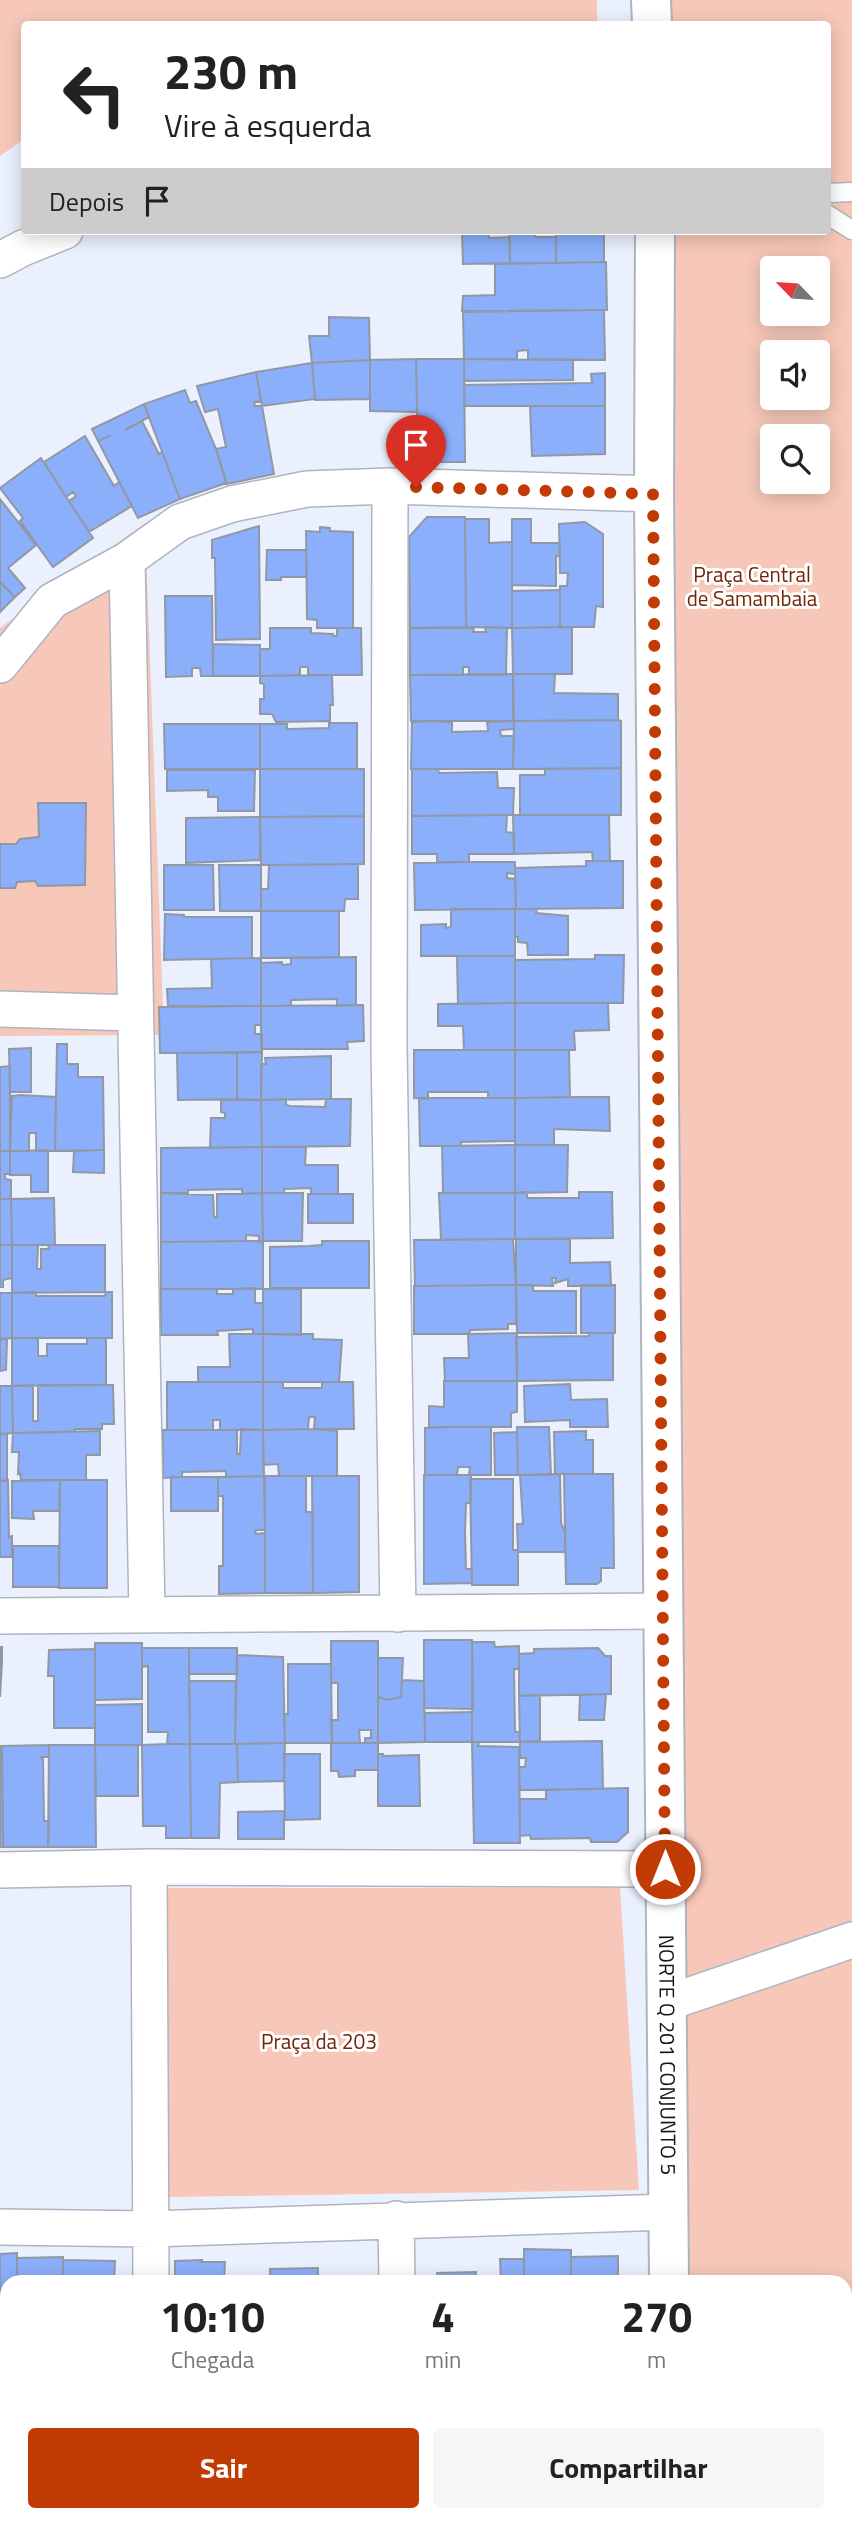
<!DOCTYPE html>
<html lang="pt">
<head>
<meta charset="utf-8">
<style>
  body { margin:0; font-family:"Titillium Web",sans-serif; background:#f6f6f6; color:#222; height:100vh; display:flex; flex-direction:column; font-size:26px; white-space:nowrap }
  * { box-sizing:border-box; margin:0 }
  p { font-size:23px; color:#767676 }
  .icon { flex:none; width:38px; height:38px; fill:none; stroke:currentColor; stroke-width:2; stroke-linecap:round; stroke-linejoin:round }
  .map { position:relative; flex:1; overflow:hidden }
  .sheet { position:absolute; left:0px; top:2275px; width:852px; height:247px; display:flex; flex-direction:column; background:#fff; border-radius:21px 21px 0 0; box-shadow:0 4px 18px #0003 }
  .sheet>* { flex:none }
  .hud { position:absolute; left:21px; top:21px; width:810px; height:214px; border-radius:7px; box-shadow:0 4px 18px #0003; background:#fff; color:#222; overflow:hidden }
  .needle { width:46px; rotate:295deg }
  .buttons { position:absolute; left:760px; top:256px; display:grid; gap:14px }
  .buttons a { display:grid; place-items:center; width:70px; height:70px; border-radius:7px; background:#fff; box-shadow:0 4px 18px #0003; font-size:35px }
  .pin { position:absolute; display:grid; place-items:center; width:60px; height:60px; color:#fff; margin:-72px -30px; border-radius:50% 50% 50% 0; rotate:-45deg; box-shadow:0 0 7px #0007 }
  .pin .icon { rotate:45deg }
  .me { position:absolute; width:77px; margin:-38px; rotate:0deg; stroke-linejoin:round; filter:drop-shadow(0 0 5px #0008) }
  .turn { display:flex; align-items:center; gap:24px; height:147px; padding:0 28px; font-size:32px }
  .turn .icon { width:91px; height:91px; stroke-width:2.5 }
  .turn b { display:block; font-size:49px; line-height:60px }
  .then { display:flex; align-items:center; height:66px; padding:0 28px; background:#0003; gap:14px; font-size:26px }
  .eta { display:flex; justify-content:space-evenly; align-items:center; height:119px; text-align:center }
  .eta b { font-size:42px; font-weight:700; line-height:49px }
  .action { display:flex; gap:14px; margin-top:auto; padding:14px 28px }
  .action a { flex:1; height:80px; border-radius:7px; background:#c23b04; color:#fff; font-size:28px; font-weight:700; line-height:80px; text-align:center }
  .action a+a { background:#f6f6f6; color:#222 }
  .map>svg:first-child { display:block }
  .green { fill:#f7c8b9; fill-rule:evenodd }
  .building { fill:#8baffb; stroke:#9298a3; stroke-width:2 }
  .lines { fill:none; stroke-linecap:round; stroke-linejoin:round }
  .service-casing { stroke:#aeb4c0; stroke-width:21 }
  .minor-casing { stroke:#aeb4c0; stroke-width:38 }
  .tertiary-casing { stroke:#aeb4c0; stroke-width:42 }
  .service { stroke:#fff; stroke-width:18 }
  .minor { stroke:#fff; stroke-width:35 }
  .tertiary { stroke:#fff; stroke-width:38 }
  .route { stroke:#c23b04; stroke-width:12; stroke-dasharray:0 21.6 }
  .labels { text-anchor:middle; stroke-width:6; stroke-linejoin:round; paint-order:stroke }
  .park-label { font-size:21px; fill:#732308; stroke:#fff }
  .street-label { font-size:21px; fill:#111318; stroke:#fff }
</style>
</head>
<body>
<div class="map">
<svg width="852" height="2521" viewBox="0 0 852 2521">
  <rect width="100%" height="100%" fill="#eaf0fd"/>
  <!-- green -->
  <path class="green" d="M0 0H597V24H24V139L0 156Z
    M649 0H852V2521H660V2515H845V2282H659L650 231H828V24H650ZM772 268H817V313H772ZM772 352H817V397H772ZM772 436H817V481H772Z
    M145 523 164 1035 0 1036V628Z
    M167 1888H620L639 2190 164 2197Z"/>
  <!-- building -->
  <path class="building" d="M462 231H489V238L510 237V263L463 264Z
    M509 231H535V237H556V263H510Z
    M556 231H604V262L556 263Z
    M606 262 607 310 462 311 463 296 495 295V264Z
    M604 310 605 360 528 359V350L517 351V359H464L463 312Z
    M329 317 369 318 370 360 312 363 309 336H329Z
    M416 359H464L465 462H418Z
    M416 359 417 412 370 411V360Z
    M464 359 573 360V380L464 381Z
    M370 360V399L315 400 312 363Z
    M312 363 315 399 262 406 256 372Z
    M256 372 261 401 254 402 255 406H262L274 474 227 484 216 449 226 447 218 409 205 412 197 386Z
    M605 373V406H464V385L592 383 591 374Z
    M185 390 190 403 196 401 216 449 226 483 180 499 144 404Z
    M144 404 149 417 125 430 142 421 159 454 162 452 180 499 138 518 98 441 111 435 98 441 92 429Z
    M530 406H605V454L532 456Z
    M85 436 114 486 119 482 132 506 89 532 69 501 76 496 73 492 66 497 44 462Z
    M41 458 93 538 53 567 20 521 23 518 0 488Z
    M0 499 36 545 8 568 25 588 15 597 0 582Z
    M427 517H465L466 627 410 628 409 537Z
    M465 519H489V543L512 542V628L466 627Z
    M512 519H531V543H560V556H556V586L512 585Z
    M585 522 603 534V607L596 606 594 627H560V586H567L568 573H560L559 524Z
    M259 526 260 639 216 640 215 558H212V540Z
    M320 527 330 528V531L353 532V628H317V620L307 619 306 531 320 532Z
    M267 550H306L307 577H281V580H266Z
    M0 582 15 597 0 612Z
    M560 590V627L512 628V591Z
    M165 596H212L213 676H201L200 668H192V676L166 677Z
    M485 627 507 628 506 675H469V667H463V675H410V628H474L473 632H486Z
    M572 627V674H513L512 628Z
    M270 628H311V633L333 634V636H337V628H361L362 675H308V667H300V675L260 676V649H270Z
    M213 644 260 645V676H213Z
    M513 674V721H411L410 675Z
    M513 674H555L554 693 618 694V720L514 721Z
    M332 675 333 705H330V721L276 722 272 714H260V699H264V684L260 683V676Z
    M618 720 621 721V768L513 769 514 721Z
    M430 721 452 722V732L488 731 487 722 514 721V729L500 730 501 736H514L513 769H411L412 722Z
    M329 723H357V769H260V724H287V729L329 728Z
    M164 724H260V769H165Z
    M621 768V815H520V775H545V769Z
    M260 769H364V816L260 817Z
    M412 769H438L439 773 497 772 498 788H514L513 815 412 816Z
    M167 770H255L254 811H218V797H208V790L167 791Z
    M38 803H86L85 885 38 886 35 881 17 882 15 888H0V844H16L20 839 39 837Z
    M507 815 506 832 514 833V854H469V862H437V854H412V816Z
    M513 815H609L610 861H593L592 852 514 854Z
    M364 816V864L261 865 260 817Z
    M260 817V860L186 863V818Z
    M586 861H623V908L516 909 515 868 586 866Z
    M469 862H515V874L507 873V878L515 879 516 909 415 910 414 863Z
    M358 864V899H345L344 911H261V889H268L269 865Z
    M164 865H213L214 910H164Z
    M219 865H261V911H220Z
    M451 909H515V956H421V925L446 924V928L451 927Z
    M515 909H537L536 913 568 916V955H528L527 943 518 942V937H515Z
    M261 911H339V957L261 958Z
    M165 914 184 915V917H252V958L164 960Z
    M595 955H624L623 1003H515V960L595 959Z
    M457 956H515V1003L458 1004Z
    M356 957V1005L337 1006V999L291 1000V1006H261V963L282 962V965L291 964V958Z
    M261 958V1006H168L167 989 212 988 211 959Z
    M515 1003V1050H464L463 1026H438V1004Z
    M515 1003H608L609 1030 574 1031 575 1050H515Z
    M363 1005 364 1041 347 1042 348 1049H261V1006Z
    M261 1006V1025H255V1034H262V1052L160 1053 159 1007Z
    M57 1044H67V1064H78V1077H103L104 1150 55 1151Z
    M31 1048V1092H10L9 1049Z
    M414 1050H515V1098H488V1092H428V1099L414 1098Z
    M515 1050H569L570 1097 515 1098Z
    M262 1052 261 1100 237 1099V1053Z
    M177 1053H237V1099L178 1100Z
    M331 1056V1099L261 1100V1064H266L265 1058Z
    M10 1066V1151H0V1067Z
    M21 1095 56 1097 55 1151H36V1133H29V1151H10L12 1096Z
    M581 1097H609L610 1131 554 1129V1145H515V1098Z
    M419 1098H515V1141L461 1142V1146H420Z
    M286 1099V1105L290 1106 325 1107 326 1099H351L350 1146 262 1147 261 1100Z
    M221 1100H261L262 1147 210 1148 211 1118H225V1113L221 1112Z
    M515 1145V1193H443L442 1146Z
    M515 1145H568L567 1192 515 1193Z
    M262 1147H306L305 1165H338V1194H311V1188L284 1189V1193H262Z
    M262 1147V1193L242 1194V1189L188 1190V1193H161V1148Z
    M48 1150V1192H31V1175H10V1151Z
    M104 1150V1173L73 1172 74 1151Z
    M0 1151H10V1174H5V1179L11 1180V1199H0Z
    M527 1192V1198H579V1192H612L613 1238 515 1239V1193Z
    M161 1193 213 1195 214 1217H217V1194L262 1193 263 1241 259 1242V1236L246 1235V1241L161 1242Z
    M262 1193H303L302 1241H263Z
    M439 1193H515V1239L441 1240Z
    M308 1194H353V1223H308Z
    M54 1198 55 1245H12L11 1199Z
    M0 1199H11L12 1245H0Z
    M513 1239 516 1285 415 1286 414 1240Z
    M516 1239H570V1263L610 1262 611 1286H568V1279L555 1283 556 1278H552L553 1286 516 1285Z
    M246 1241H263V1289H161V1242Z
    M322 1241H369V1288H270V1247L309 1246 322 1245Z
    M0 1245H12V1278L3 1280V1287H0Z
    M12 1245H38L37 1269H41V1249H49L48 1245H105V1292L12 1293Z
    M516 1285V1324H508V1329L471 1330 468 1334H414V1286Z
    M516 1285H533V1291H576V1333H517Z
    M581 1285H615V1333H581Z
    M255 1288V1303H263V1334H253V1329L217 1331 218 1335H161V1289H217V1294H233V1289Z
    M263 1289H301V1335L263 1334Z
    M36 1292V1296H105L106 1292H112V1338H12V1293Z
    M0 1293H12V1338L0 1339Z
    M517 1333V1381H445L444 1358H469L468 1334Z
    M589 1333H613V1380L517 1381 516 1337 589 1336Z
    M229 1334H263V1382H198V1367H230Z
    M263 1334H313V1339L342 1340 339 1382H263Z
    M12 1338H38V1356H47V1344H87V1338H106V1385L12 1386Z
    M0 1339H7L6 1370 0 1371Z
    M444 1381H517V1412L511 1413V1427H429V1406L444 1407Z
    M167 1382H263V1430H220V1420H213V1430H167Z
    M263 1382H283V1388H322V1382H353L354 1429H314L315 1417H309L308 1429 263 1430Z
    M570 1384 571 1400 607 1399 608 1427H570V1420L525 1422 524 1386Z
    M33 1385V1421H38V1385H113L114 1424H102V1429H75V1432L13 1433 12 1386Z
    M0 1386H12L13 1433 0 1434Z
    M451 1427H491V1475H469L470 1467H458L457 1475H425V1428Z
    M517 1427H549L551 1475H518Z
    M241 1429 263 1430 264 1476 226 1477V1471L182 1472V1477L163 1478V1430H237V1454H240Z
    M314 1429 337 1431V1476H279L278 1464 263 1465V1430Z
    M100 1431V1455H86V1480H21L20 1473 18 1474 19 1452H12L13 1433Z
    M586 1431V1440H593V1474H555L554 1432Z
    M517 1432 518 1475H495L494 1433Z
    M0 1434H7V1481H0Z
    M555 1474 560 1475 561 1523 565 1532V1552H518L517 1524H523L520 1475Z
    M564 1474H613L614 1568H601V1581L597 1584H566Z
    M424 1475H471V1503H466L465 1533 466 1569H472V1583L424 1584Z
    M264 1476 265 1530H255L256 1534 265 1533V1593L219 1594V1566H223V1496H218V1477Z
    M265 1476H306V1512H313V1593H265Z
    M312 1476H359V1592L313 1593Z
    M171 1477H218V1511H171Z
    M470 1479H513V1550H518V1585H472Z
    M8 1480 9 1537 12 1536V1557H0V1481Z
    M60 1480H107V1588H59Z
    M60 1480 59 1511H33L34 1519 12 1518V1481Z
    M13 1546H59V1587H13Z
    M424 1640H472L473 1709 424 1708Z
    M331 1641H378V1743H365V1738H371V1730H359L360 1743H332L331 1720H338V1683H331Z
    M472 1642H494L495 1647 519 1646V1669H514L515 1732 519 1731 520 1742H472Z
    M95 1643H142V1699L95 1700Z
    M0 1647H2V1662L0 1697Z
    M142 1648H189L190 1744H167L168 1732H148V1666L142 1667Z
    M189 1648H237V1674H189Z
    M598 1648 605 1656H611V1694L519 1696V1654L534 1653V1649Z
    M95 1649V1728H54V1676H48L49 1650Z
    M237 1655 283 1657 285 1743 235 1744Z
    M378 1658H403L401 1697 388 1700 378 1697Z
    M288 1664H331L332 1743H285L284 1714H288Z
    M402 1680 424 1681 425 1742 378 1743V1697L388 1700 401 1697Z
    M189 1681H236L235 1744H190Z
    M606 1694 604 1720H579L580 1695Z
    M540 1695V1741L520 1742 519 1696Z
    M142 1704V1745H95V1705Z
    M472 1712V1742H425V1713Z
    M602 1741 603 1789 520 1790 519 1767H525L526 1758H520V1742Z
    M472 1742H479L478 1746 519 1747 520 1843H474Z
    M285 1743 284 1781 238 1782 237 1744Z
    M331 1743H378V1770H355V1776L339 1777 338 1771H331Z
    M167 1744H190L191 1838H166V1826H143L142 1745Z
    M190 1744H237L238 1782 220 1783 219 1838H191Z
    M49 1745H95L96 1847H48Z
    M49 1745V1757H41L43 1759 44 1821H49L48 1847H3L2 1746Z
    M95 1745H138V1796H96Z
    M0 1746H2L3 1847H0Z
    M284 1754H320V1819L285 1820Z
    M378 1754H383V1756L419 1755 420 1806H378Z
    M628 1788V1832L617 1842H591L590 1838 531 1839 530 1835 520 1836V1799H546V1790Z
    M284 1811V1839H238V1812Z
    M524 2249 571 2250V2281L524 2282Z
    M17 2253V2282H7V2358H0V2254Z
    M618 2256V2282H571V2257Z
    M63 2257V2282H17V2258Z
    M500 2259H524V2282H501Z
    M63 2260 115 2261 114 2282H63Z
    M202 2260 201 2262H225L224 2282H175V2261Z
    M318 2268V2282H270V2269Z
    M476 2272V2282H437V2273Z
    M318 2276H346L347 2281 365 2282H318Z
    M0 2358H7V2399H0Z
    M0 2404H7V2452H0Z
    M0 2452H7V2498H0Z
    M0 2498H7V2515H19V2521H0Z
    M24 2515H115V2521H24Z
    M171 2515H271V2521H171Z
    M286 2515H367V2521H271V2517Z
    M449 2515H525V2521H449Z
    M525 2515H596V2521H525Z"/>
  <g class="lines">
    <defs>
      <path id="service" d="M828 193 852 192
        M828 215 852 230"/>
      <path id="minor" d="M0 260 23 248 65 231
        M390 486 389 1047 398 1614
        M127 560 147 1614
        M0 665 52 601 127 560 180 522 232 504 307 489 390 486 654 494
        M0 1009 134 1013
        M0 1616 663 1611
        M149 1867 151 2282
        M0 1870 149 1867 665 1869
        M667 2003 852 1940
        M396 2219 397 2282
        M0 2227 151 2229 668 2212
        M152 2515V2521
        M401 2515V2521"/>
      <g id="tertiary">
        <path d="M651 0 652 24"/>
        <path id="s1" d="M655 231 654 494 669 2282"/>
        <path d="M669 2515V2521"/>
      </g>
    </defs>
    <!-- service casing -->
    <use href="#service" class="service-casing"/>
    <!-- minor casing -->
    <use href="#minor" class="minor-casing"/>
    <!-- tertiary casing -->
    <use href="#tertiary" class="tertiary-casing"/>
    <!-- service -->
    <use href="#service" class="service"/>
    <!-- minor -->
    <use href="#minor" class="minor"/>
    <!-- tertiary -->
    <use href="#tertiary" class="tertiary"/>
  </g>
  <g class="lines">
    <!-- route -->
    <path class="route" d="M416 487 653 494 665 1869"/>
  </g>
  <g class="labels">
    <!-- park labels -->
    <g class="park-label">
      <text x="752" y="582">Praça Central<tspan x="752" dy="24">de Samambaia</tspan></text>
      <text x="319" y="2049">Praça da 203</text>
    </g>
    <!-- street labels -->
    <g class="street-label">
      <text dy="7" stroke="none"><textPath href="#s1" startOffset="1824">NORTE Q 201 CONJUNTO 5</textPath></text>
    </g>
  </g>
</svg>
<div class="buttons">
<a><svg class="needle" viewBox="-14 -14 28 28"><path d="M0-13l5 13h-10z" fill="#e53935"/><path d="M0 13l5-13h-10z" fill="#767676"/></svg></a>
<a><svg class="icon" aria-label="sound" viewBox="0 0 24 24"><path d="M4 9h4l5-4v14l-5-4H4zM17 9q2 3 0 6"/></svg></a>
<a><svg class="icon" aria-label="search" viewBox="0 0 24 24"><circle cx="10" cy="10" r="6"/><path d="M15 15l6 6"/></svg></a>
</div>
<div class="pin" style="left:416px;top:487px;background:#d93025"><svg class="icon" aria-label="arrive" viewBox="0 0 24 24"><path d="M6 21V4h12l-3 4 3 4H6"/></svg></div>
<svg class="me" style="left:665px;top:1869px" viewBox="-20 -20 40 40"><circle r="17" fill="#c23b04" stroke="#fff" stroke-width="3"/><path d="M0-11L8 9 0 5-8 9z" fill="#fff"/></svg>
<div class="hud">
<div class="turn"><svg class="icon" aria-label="left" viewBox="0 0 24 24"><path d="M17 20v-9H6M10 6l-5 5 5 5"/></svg><div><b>230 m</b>Vire à esquerda</div></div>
<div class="then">Depois<svg class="icon" aria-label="arrive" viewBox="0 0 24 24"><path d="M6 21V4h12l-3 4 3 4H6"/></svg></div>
</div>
<section class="sheet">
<div class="eta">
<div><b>10:10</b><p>Chegada</p></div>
<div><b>4</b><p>min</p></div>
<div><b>270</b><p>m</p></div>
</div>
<div class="action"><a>Sair</a><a>Compartilhar</a></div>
</section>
</div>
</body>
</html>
